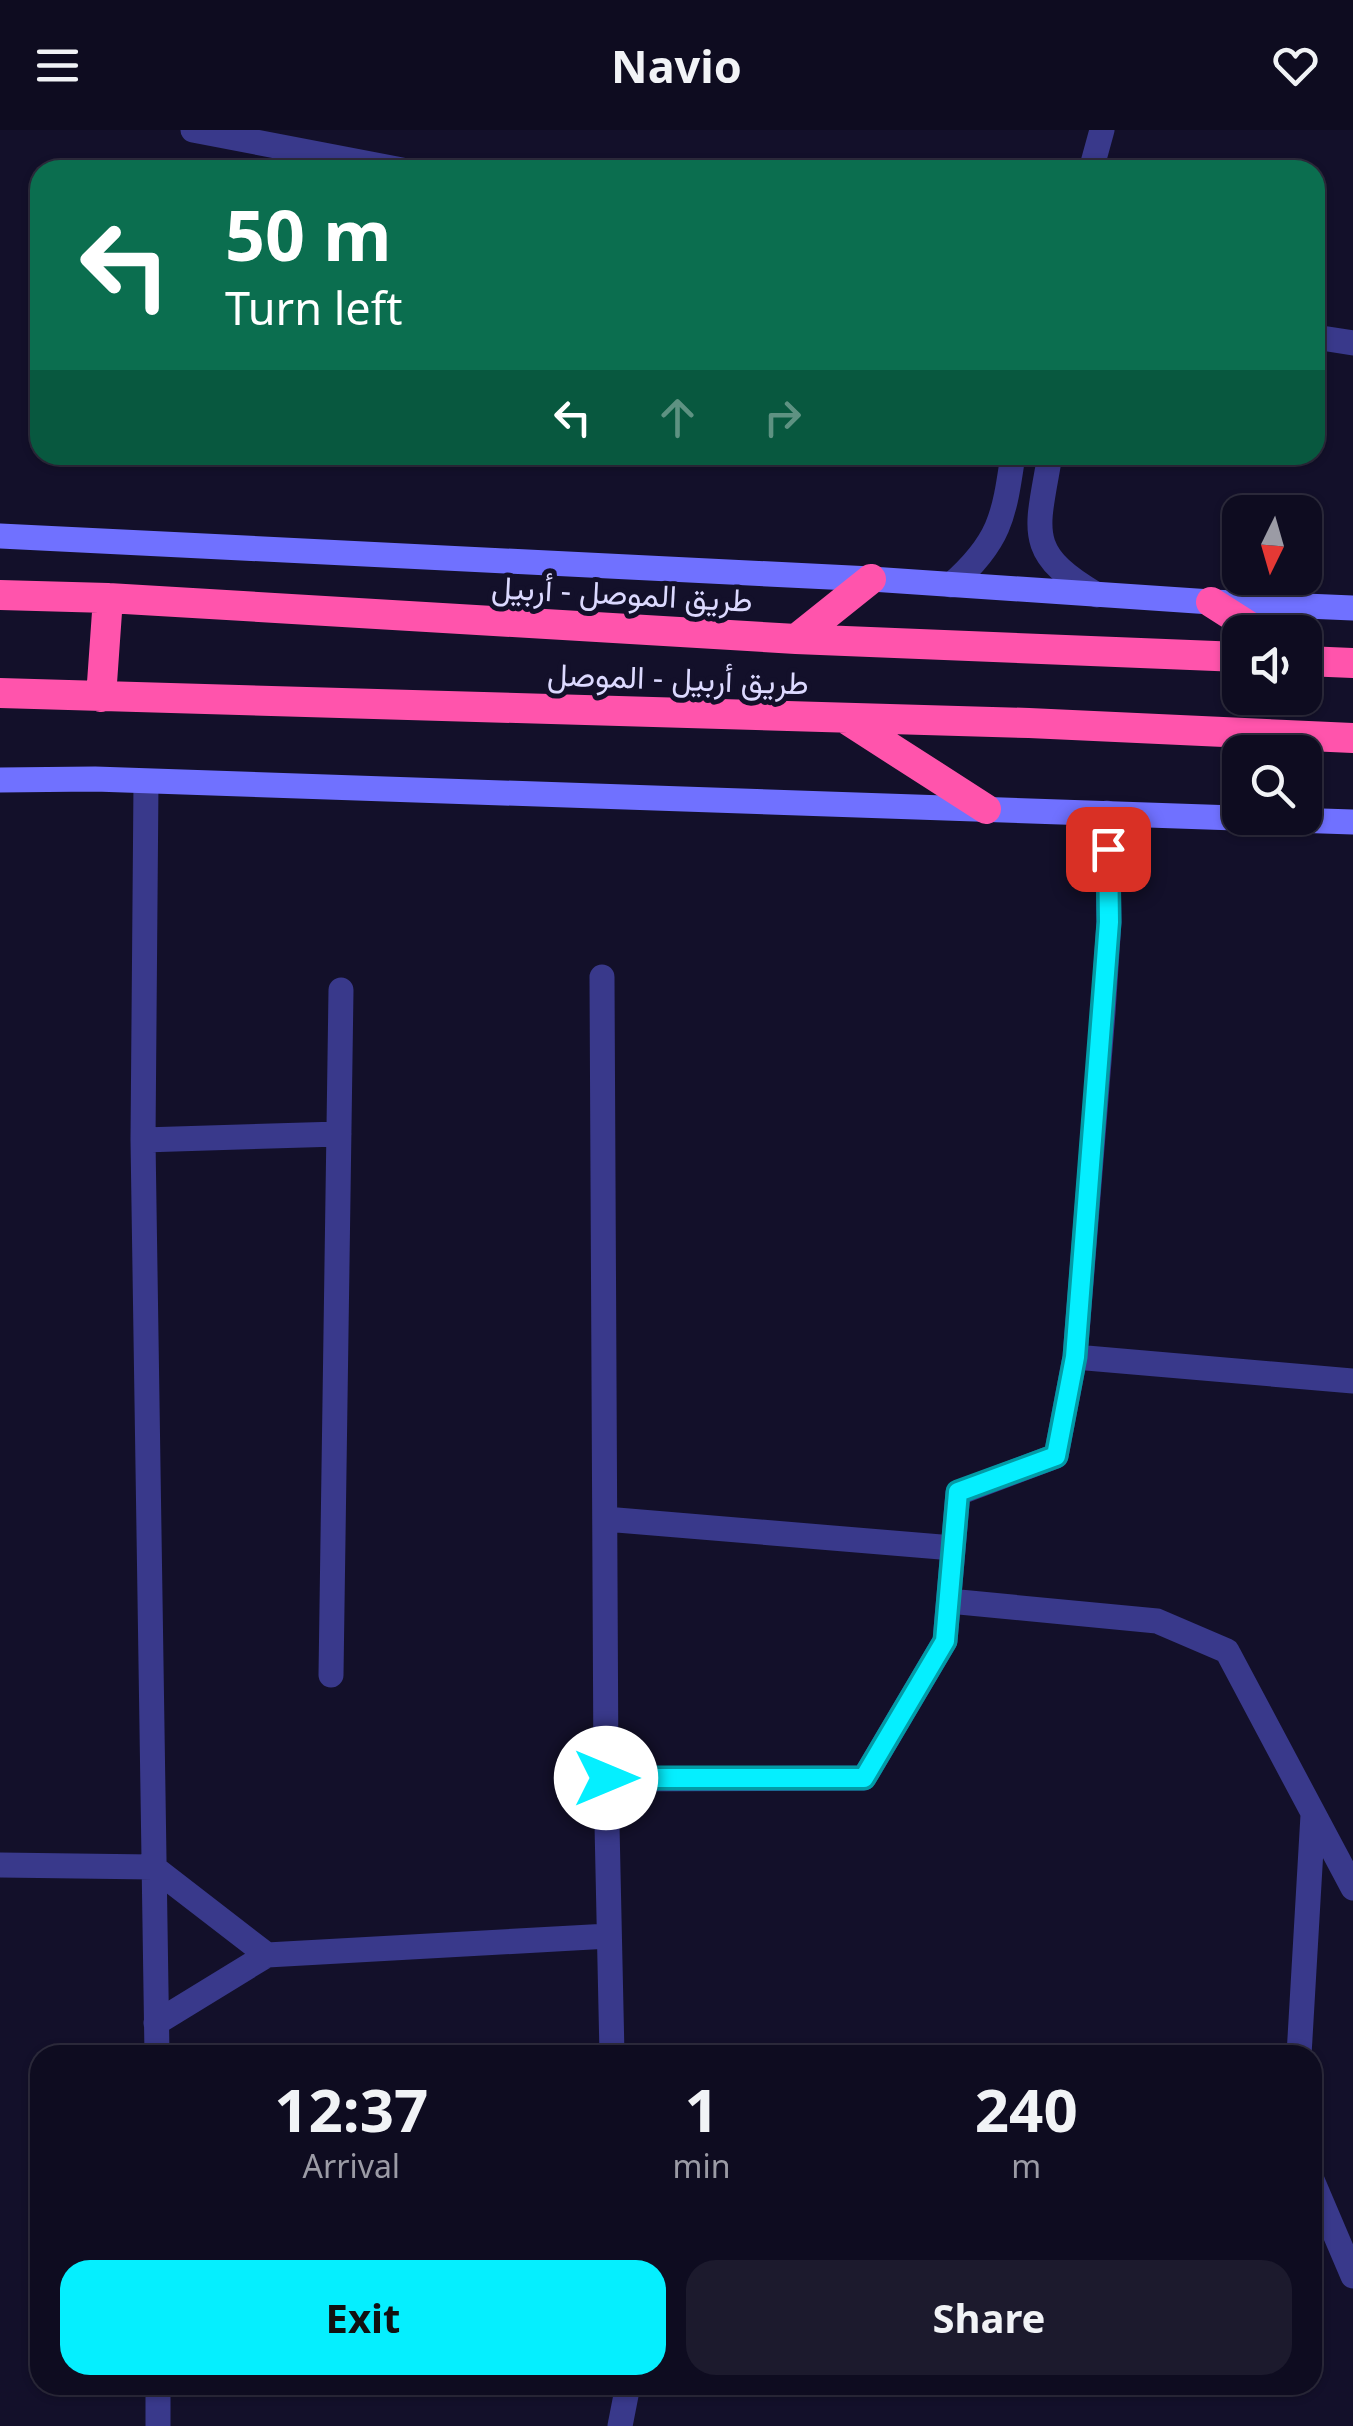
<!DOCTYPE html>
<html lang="en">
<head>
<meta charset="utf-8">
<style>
  body { margin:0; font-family:"Noto Sans",Vazirmatn,sans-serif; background:#1c1a2d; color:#f1f3f6; height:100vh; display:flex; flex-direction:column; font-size:38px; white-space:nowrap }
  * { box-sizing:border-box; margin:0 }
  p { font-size:32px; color:#9b9ba5 }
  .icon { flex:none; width:55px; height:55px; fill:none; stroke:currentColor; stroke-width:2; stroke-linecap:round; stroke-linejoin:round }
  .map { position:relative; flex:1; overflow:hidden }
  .sheet { position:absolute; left:30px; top:1915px; width:1292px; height:350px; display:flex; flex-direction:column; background:#0e0c20; border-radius:30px; box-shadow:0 2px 8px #0004,0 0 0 2px #2e2c3e }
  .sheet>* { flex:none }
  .guide { position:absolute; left:30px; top:30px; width:1295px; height:305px; border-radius:30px; box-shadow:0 2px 8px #0004,0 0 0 2px #2e2c3e; background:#0b6e4f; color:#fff; overflow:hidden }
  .needle { width:65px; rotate:185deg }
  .controls { position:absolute; left:1222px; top:365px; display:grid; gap:20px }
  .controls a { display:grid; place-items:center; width:100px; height:100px; border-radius:20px; background:#0e0c20; box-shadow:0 2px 8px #0004,0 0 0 2px #2e2c3e; font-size:50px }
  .pin { position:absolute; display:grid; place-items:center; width:85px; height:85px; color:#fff; margin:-42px; border-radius:20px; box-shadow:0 5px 15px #0006 }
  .me { position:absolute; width:110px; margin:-55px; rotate:90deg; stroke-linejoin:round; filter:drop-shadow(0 0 8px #0008) }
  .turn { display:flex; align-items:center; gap:35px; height:210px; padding:0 30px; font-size:45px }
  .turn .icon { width:130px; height:130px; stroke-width:2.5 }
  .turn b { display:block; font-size:70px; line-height:85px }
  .lanes { display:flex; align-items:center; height:95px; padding:0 30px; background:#0003; justify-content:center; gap:50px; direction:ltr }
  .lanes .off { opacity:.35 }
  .eta { display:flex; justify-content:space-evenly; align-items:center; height:170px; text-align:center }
  .eta b { font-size:60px; font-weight:700; line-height:70px }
  .primary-button { display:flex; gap:20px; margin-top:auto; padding:20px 30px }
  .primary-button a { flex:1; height:115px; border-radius:30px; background:#05efff; color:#111; font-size:40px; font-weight:700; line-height:115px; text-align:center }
  .primary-button a+a { background:#1c1a2d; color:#f1f3f6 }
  header { display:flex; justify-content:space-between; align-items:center; height:130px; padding:0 30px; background:#0e0c20; font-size:45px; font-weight:700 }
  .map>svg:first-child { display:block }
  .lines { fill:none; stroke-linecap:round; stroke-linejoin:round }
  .street { stroke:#39398b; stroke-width:25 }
  .secondary { stroke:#7071ff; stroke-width:25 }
  .highway { stroke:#ff54ac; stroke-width:30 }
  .route-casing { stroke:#039ba6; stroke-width:25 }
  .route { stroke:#05efff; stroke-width:18 }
  .labels { text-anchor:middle; stroke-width:10; stroke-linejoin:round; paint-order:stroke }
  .street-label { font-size:32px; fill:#dcd9ff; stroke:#13102a }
</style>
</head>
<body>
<header><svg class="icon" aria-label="menu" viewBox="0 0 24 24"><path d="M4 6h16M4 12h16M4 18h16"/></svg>Navio<svg class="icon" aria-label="heart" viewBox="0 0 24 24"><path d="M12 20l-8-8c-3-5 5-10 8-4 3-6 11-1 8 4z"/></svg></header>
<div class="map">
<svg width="1353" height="2296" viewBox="0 0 1353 2296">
  <rect width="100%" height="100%" fill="#13102a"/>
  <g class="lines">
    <!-- street -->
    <path class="street" d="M193 0 402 40
      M1091 40 1102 0
      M1315 207 1353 213
      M1050 325C1037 402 1024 422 1097 465
      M951 455C1000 412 1004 387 1013 325
      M146 652 143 1010 157 1925
      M602 847 606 1649 612 1925
      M143 1010 339 1004
      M1075 1227 1353 1251
      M605 1389 953 1418
      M949 1471 1157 1491 1227 1521 1353 1758
      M331 1545 341 860
      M606 1649 864 1648 945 1511 958 1363 1056 1326 1075 1227 1103 882 1109 792 1107 683
      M0 1735 153 1737 267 1825 156 1893
      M267 1825 609 1806
      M1299 1925 1313 1685
      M1312 2050 1353 2146
      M158 2296V2255
      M620 2296 628 2255"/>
    <!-- secondary -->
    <path class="secondary" d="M0 406 871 449 1211 472 1353 478
      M0 650 95 649 1353 692"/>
    <!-- highway -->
    <path class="highway" d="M0 465 108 468 796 509 1240 527
      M1211 472 1258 502
      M796 509 871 449
      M1305 531 1353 533
      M0 563 1029 593 1353 608
      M101 567 108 468
      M849 591 986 679"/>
  </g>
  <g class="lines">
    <defs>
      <path id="route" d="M606 1648H864L945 1511 958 1362 1056 1326 1075 1227 1109 792 1108 719"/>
    </defs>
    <!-- route casing -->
    <use href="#route" class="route-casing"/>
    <!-- route -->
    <use href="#route" class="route"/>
  </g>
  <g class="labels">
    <!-- street labels -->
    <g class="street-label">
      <text transform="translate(622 464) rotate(3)" y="11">طريق الموصل - أربيل</text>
      <text transform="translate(678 549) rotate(2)" y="11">طريق أربيل - الموصل</text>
    </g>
  </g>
</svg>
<div class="controls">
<a><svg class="needle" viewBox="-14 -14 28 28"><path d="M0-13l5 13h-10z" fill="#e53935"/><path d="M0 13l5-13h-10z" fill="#9b9ba5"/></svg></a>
<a><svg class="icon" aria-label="sound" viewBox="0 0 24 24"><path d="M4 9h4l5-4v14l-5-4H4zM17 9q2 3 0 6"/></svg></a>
<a><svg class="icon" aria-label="search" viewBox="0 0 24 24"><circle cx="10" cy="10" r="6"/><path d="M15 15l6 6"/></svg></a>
</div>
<div class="pin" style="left:1108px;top:719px;background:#d93025"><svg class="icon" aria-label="arrive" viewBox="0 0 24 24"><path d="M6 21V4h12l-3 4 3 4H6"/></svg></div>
<svg class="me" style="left:606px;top:1648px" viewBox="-20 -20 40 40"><circle r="19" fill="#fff"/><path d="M0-13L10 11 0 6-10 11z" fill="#05efff"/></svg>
<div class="guide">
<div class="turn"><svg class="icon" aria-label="left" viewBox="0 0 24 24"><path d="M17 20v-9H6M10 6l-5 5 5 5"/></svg><div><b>50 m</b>Turn left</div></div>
<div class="lanes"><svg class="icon" aria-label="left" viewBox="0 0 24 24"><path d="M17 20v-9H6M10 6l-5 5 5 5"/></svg><svg class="icon off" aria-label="ahead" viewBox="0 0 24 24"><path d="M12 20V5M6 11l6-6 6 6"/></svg><svg class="icon off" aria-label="right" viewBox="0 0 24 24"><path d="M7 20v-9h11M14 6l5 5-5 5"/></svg></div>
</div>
<section class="sheet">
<div class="eta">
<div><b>12:37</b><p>Arrival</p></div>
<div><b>1</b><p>min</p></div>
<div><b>240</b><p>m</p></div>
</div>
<div class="primary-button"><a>Exit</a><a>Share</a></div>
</section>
</div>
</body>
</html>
